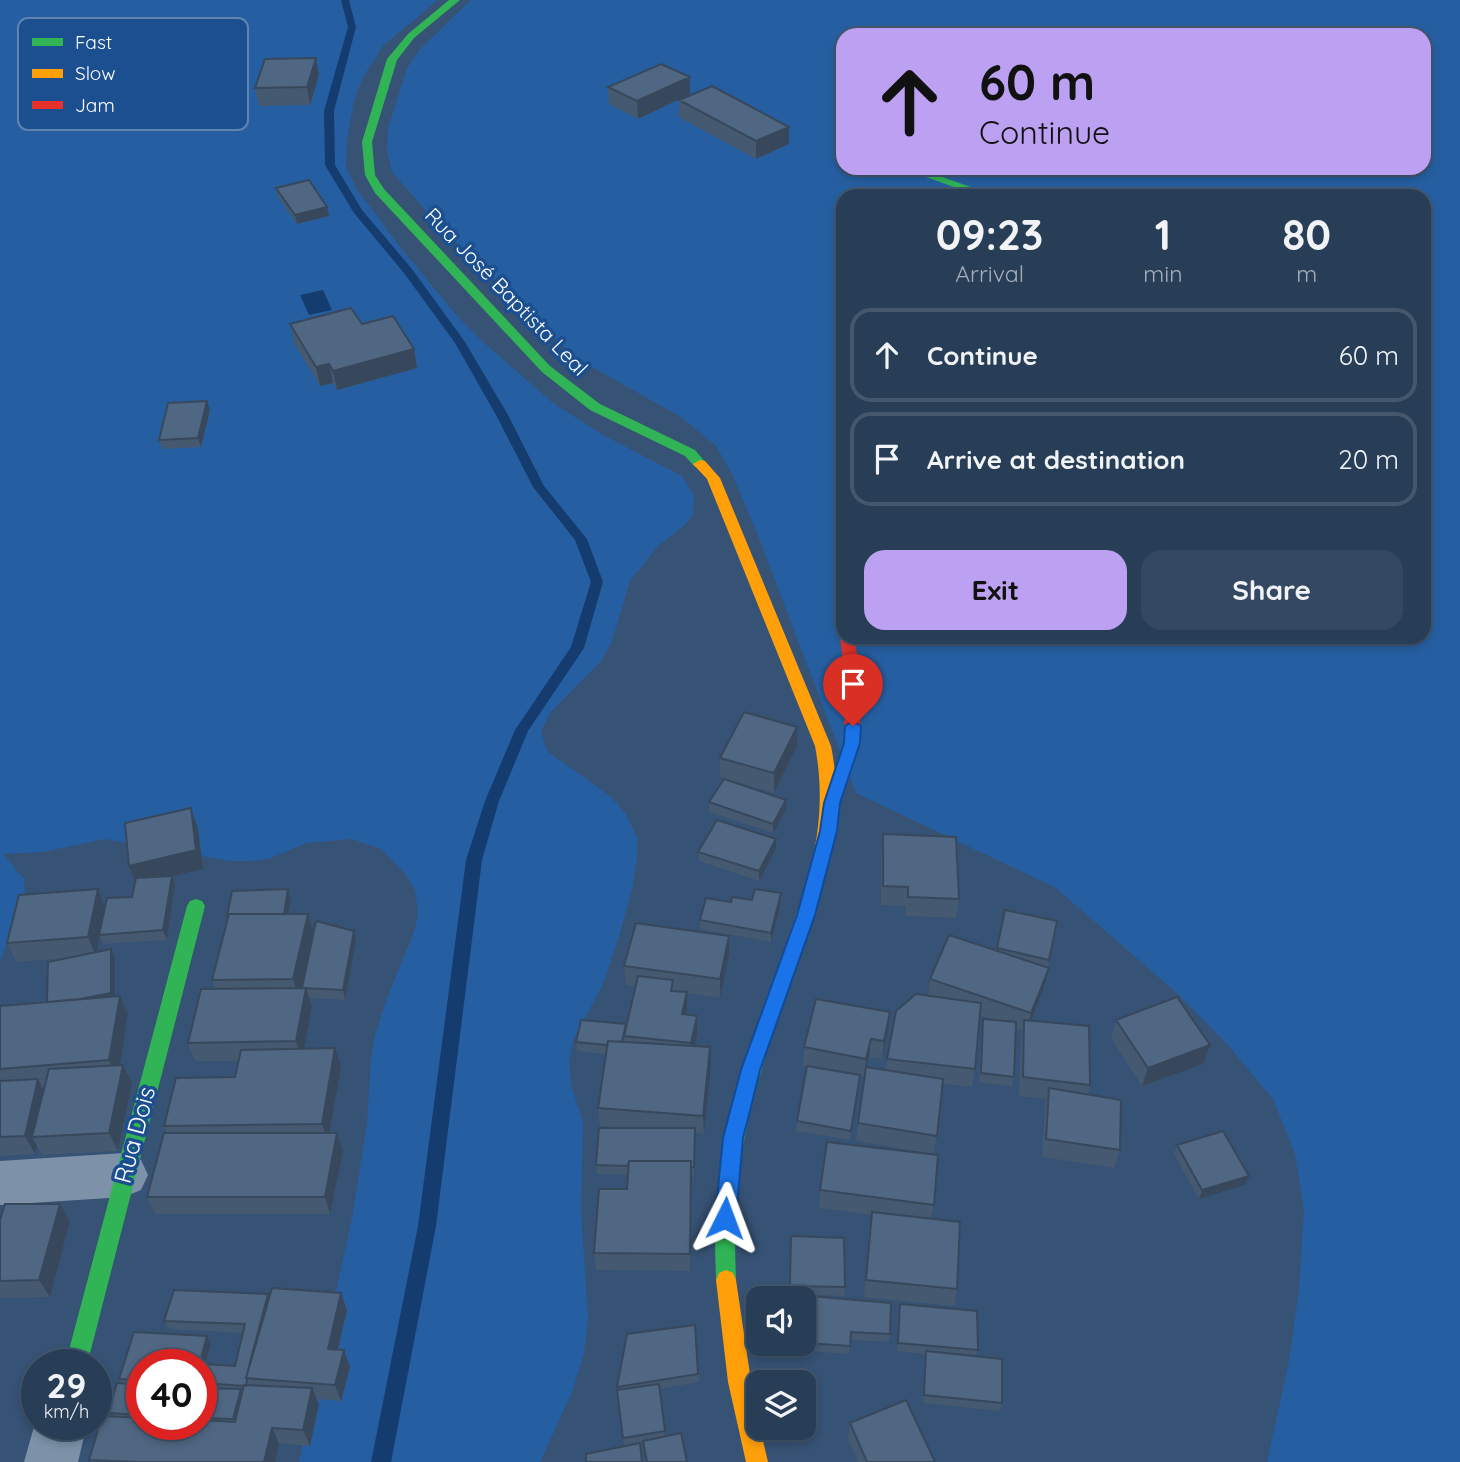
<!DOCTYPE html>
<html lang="en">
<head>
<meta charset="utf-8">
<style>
  body { margin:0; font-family:Quicksand,sans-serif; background:#344961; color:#f1f3f6; height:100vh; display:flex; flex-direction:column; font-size:26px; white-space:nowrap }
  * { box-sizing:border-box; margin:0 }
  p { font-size:23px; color:#a5aeba }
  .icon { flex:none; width:38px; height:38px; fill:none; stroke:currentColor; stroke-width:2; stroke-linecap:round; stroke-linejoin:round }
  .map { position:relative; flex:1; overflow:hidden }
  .details { position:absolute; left:836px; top:189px; width:595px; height:455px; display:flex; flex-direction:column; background:#283e57; border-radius:21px; box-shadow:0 4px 10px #0003,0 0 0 2px #44576d }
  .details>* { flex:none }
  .top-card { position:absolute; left:836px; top:28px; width:595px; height:147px; border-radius:21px; box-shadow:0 4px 10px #0003,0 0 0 2px #44576d; background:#bca0f2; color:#111; overflow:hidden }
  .tools { position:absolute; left:746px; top:1286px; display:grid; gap:14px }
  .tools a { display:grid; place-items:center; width:70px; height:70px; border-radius:14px; background:#283e57; box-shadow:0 4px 10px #0003,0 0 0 2px #44576d; font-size:35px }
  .speed { position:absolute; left:21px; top:1349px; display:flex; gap:14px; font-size:35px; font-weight:700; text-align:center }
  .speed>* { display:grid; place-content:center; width:91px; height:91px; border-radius:50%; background:#283e57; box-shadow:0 4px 10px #0003,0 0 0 2px #44576d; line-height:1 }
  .speed small { font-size:18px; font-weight:400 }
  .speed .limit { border:10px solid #d22; background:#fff; color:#111 }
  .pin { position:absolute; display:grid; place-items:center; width:60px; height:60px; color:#fff; margin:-72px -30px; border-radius:50% 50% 50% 0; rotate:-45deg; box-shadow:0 0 7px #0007 }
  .pin .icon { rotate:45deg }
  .me { position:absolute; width:77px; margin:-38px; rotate:3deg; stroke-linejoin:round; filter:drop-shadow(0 0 5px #0008) }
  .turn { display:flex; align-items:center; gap:24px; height:147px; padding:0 28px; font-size:32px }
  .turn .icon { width:91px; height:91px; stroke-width:2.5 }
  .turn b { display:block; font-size:49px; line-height:60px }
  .eta { display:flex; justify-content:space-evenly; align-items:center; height:119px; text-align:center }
  .eta b { font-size:42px; font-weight:700; line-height:49px }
  .primary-button { display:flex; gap:14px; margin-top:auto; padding:14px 28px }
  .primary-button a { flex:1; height:80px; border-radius:21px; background:#bca0f2; color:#111; font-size:28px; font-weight:700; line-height:80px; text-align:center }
  .primary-button a+a { background:#344961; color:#f1f3f6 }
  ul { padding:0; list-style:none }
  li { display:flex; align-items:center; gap:21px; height:94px; margin:0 14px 10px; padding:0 14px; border:4px solid #44576d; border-radius:21px }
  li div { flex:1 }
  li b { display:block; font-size:26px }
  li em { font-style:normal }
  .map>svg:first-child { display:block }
  .green { fill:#265fa1; fill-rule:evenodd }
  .water { fill:#153c6e }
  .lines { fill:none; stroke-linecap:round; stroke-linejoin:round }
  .stream { fill:#153c6e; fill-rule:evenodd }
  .street { fill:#7d92a8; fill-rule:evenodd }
  .fast { fill:#30b455; fill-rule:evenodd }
  .slow { fill:#ff9f0a; fill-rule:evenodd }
  .jam { fill:#e5322d; fill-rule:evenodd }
  .wall { fill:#455971; fill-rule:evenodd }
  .shaded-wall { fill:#38485c }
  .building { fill:#506783; stroke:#38485c; stroke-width:2 }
  .route { fill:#1a73e8; stroke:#114b97; stroke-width:2 }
  .labels { text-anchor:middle; stroke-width:7; stroke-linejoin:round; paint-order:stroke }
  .street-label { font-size:21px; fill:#fff; stroke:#1b4f8f }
  .near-street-label { font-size:24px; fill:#fff; stroke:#1b4f8f }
  .key { fill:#1b4f8f; stroke:#5f84b1; stroke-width:2 }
  .key-label { font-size:19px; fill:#fff }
</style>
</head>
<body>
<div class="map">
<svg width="1460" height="1462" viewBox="0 0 1460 1462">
  <rect width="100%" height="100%" fill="#365274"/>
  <!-- green -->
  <path class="green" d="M0 0H438L383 46 363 77 354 101 347 140 346 167 357 190 401 248 457 316 482 341 553 403 603 435 682 476 694 495 693 515 686 524 658 546 630 581 612 641 602 660 550 713 541 731 547 751 610 796 625 813 637 837V858L632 889 619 936 603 984 573 1040 569 1062 571 1085 583 1122 581 1210 588 1319 584 1353 572 1392 540 1462H299L351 1223 367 1125 371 1058 375 1036 387 998 414 932 418 913 415 890 406 875 381 849 352 839 306 843 269 859 250 861H230L105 839 43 852 3 854 24 879 25 896 0 961Z
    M471 0H1460V1462H1267L1289 1361 1299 1290 1304 1209 1295 1154 1273 1099 1227 1044 1179 995 1056 888 856 793 759 538 732 474 716 446 681 417 574 357 441 228 392 172 387 151 388 128 407 68 421 48ZM844 35H1424V168H844ZM844 196H1424V637H844Z"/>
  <!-- water -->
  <path class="water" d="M323 290 332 310 309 315 300 295Z"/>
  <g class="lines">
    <!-- stream -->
    <path class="stream" d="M341 0H349L356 27 334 111 335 165 362 210 412 269 465 342 508 415 544 486 587 539 603 582 584 648 528 731 499 801 482 860 436 1226 391 1462H371L418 1226 466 860 485 801 515 730 571 647 591 582 575 540 533 487 496 415 455 343 404 273 354 213 325 165 324 111 348 27Z"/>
    <!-- street -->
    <path class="street" d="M124 1153 141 1160 148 1175 141 1190 124 1197 0 1205V1161Z
      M37 1416V1424H87L78 1462H24Z"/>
    <!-- fast -->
    <path class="fast" d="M449 0H460L414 38 397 60 372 142 375 175 384 189 550 366 600 404 695 450 707 464 705 467H695L685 456 590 410 542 372 375 193 365 175 362 142 387 59 408 34Z
      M901 168H917L996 196H979Z
      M196 899 202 901 205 906 87 1365H65L187 906 190 901Z
      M794 940 800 942 803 947C775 1026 745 1105 737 1189 734 1219 735 1250 736 1280L733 1287 726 1290 719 1287 716 1280C715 1250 714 1219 717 1189 726 1105 756 1026 785 947L788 942Z"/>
    <!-- slow -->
    <path class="slow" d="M700 460 705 461 720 478 831 746C846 821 827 877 803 947L800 952 794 954 788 952 785 947C810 877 829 821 815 746L707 479 693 464Z
      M726 1270 733 1273 736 1280 758 1428H760L768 1462H746L728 1382 716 1280 719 1273Z"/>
    <!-- jam -->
    <path class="jam" d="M844 633V637H854L861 677 860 743 843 794 841 798H829L827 794 844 743 845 677 840 637Z"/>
  </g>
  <!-- wall -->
  <path class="wall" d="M316 58 319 75 310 105 259 106 255 88Z
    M608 87 690 94 638 119 609 104Z
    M679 100 789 127V144L756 159 679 117Z
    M276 188 327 207 329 216 297 224 278 197Z
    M290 324H362L414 349 417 368 337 390 333 383 320 386 294 343Z
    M210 410 201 447 162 449 159 440Z
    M797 746 774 793 720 777V758Z
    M709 802 786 810 773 833 709 812Z
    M191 808 198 828 203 869 172 876 175 885 167 940 104 944 100 936 97 952 115 959V996H120L128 1014 120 1065H123L132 1083 118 1151 42 1155 37 1146 35 1154 0 1156V1006L47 1002 68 958 16 962 7 943 132 897Z
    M883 834 959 899 956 918 905 916 906 906 881 905V853Z
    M776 839V849L759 881 699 861 698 852Z
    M288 889 291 899 288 914H308L314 933 354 931 356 940 345 1000 309 998 312 1007 304 1049 341 1067 330 1133H337L343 1151 330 1214H155L147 1197 167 1133 164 1126 235 1077 239 1061H195L188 1043 215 989 212 980 228 918 227 916Z
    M752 900 781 903 771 942 700 929V920L731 902Z
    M1005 910 1057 921 1044 987 1032 1020 1090 1085 1088 1094 1120 1150 1114 1168 1042 1157 1045 1107 1046 1099 1019 1096 1021 1038 1022 1030 1016 1028 1014 1077 1012 1087 979 1082 982 1028 983 1019 993 1020 979 1015 975 1069 972 1087 943 1084 934 1154 856 1141 864 1077 859 1076 850 1140 796 1131 797 1121 807 1067 803 1066 804 1047 890 1012 888 1031 882 1059 869 1057 866 1067 886 1070 887 1059 928 996 930 979 996 951Z
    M729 955 720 998 687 993 686 1015 697 1016V1035L695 1046 710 1047 711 1066 704 1134 695 1133 694 1176H692L690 1271 596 1270 594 1253 627 1189 628 1175 597 1174 596 1165 619 1128 600 1126 598 1108 606 1054 577 1051 576 1042 626 1024V1028L636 986 626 985 624 966Z
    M1116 1020 1203 1064 1142 1086 1111 1038Z
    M1177 1145 1245 1185 1199 1199 1174 1154Z
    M820 1190 934 1205 931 1218 957 1289 954 1306 864 1297 871 1215 819 1208Z
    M60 1204 70 1221 50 1297 0 1298V1220Z
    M791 1236 845 1287 844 1296 789 1294Z
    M272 1288 341 1293 347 1310 338 1350H344L350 1367 341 1401 317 1399 319 1404 310 1446 279 1443 275 1462H91L89 1460 102 1416H110L108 1413 117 1383 122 1384 119 1379 134 1332 207 1336 211 1344 206 1364 235 1366 243 1333 169 1329 164 1321 174 1290 268 1294 269 1297ZM142 1365H201V1424H142Z
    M809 1296 890 1334 889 1342 851 1340 849 1354 806 1351Z
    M900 1304 978 1350 976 1356 1002 1403 1000 1411 923 1403 925 1354 897 1351Z
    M695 1325 699 1382 660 1389 665 1437 687 1462H646L643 1443 624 1446 617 1387Z
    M850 1423 935 1462H858L848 1439Z"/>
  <!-- shaded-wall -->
  <path class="shaded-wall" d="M316 58 319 75 310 105 307 87Z
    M690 77V94L638 119 637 101Z
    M789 127V144L756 159V141Z
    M327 207 329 216 297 224 295 215Z
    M414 349 417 368 337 390 333 371Z
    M329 364 333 383 320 386 316 367Z
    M207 401 210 410 201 447 198 438Z
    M797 727V746L774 793V773Z
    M786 800V810L773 833V824Z
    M191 808 198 828 203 869 172 876 175 885 167 940 163 930 136 885 129 866Z
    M776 839V849L759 881V871Z
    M98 889 105 908 96 956 88 937Z
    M288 889 291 899 286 925 284 915Z
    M781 893V903L771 942V933Z
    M308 914 314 933 299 998 293 979Z
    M354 931 356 940 345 1000 343 990Z
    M729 936V955L720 998V979Z
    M111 949 115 959V1002L52 1015Z
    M1049 968 1044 987 1027 1032 1031 1013Z
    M306 988 312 1007 302 1060 296 1041Z
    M687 992V1011L683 1033 682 1014Z
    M120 996 128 1014 118 1078 109 1060Z
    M890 1012 888 1031 882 1059 884 1041Z
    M697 1016V1035L692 1062 691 1043Z
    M871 1039 869 1057 864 1077 866 1059Z
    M1210 1045 1203 1064 1142 1086 1148 1068Z
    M710 1047 711 1066 704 1134 703 1116Z
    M335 1048 341 1067 328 1142 322 1124Z
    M123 1065 132 1083 118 1151 109 1133Z
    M38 1079 47 1097 32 1137 37 1146 35 1154 25 1136Z
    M337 1133 343 1151 330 1214 325 1197Z
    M691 1161 692 1179 690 1271V1254Z
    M1249 1176 1245 1185 1199 1199 1202 1190Z
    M60 1204 70 1221 50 1297 39 1280Z
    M341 1293 347 1310 334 1366 328 1349Z
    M207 1336 211 1344 201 1381V1365H199Z
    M344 1350 350 1367 341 1401 335 1385Z
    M312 1388 319 1404 310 1446 303 1430Z
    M241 1389 245 1398 237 1427 233 1419Z
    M272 1428 279 1443 275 1462H264Z"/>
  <!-- building -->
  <path class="building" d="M316 58 307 87 255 88 265 59Z
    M661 64 690 77 637 101 608 87Z
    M712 86 789 127 756 141 679 100Z
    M309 180 327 207 295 215 276 188Z
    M351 308 362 324 393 316 414 349 333 371 329 364 316 367 290 324Z
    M207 401 198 438 159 440 168 403Z
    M744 712 797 727 774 773 720 758Z
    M724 779 786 800 773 824 709 802Z
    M191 808 196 850 129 866 125 823Z
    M717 820 776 839 759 871 698 852Z
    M883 834 956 837 959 899 908 897V887L883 886Z
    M172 876 163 930 99 935 107 898 132 897 136 878Z
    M98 889 88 937 7 943 19 895Z
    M288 889 284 914H229L228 916H227L232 891Z
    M755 889 781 893 771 933 700 920 706 898 731 902 732 897 752 900Z
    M1005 910 1057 921 1049 960 997 948Z
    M229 914H308L293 979 212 980Z
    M316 921 354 931 343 990 302 988Z
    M636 923 729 936 720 979 624 966Z
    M949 935 1049 968 1031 1013 930 979Z
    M111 949V993L80 999 47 1002 48 962Z
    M638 976 673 980 671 991 687 992 682 1014 697 1016 691 1043 624 1036Z
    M306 988 296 1041 188 1043 201 989Z
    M916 994 981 1003 975 1069 887 1059 896 1011Z
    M120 996 109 1060 0 1069V1006Z
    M1177 997 1210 1045 1148 1068 1116 1020Z
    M816 999 890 1012 884 1041 871 1039 866 1059 804 1047Z
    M983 1019 1016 1022 1014 1077 981 1073Z
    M581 1020 626 1024 622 1042 608 1041 607 1045 576 1042Z
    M1024 1020 1089 1026 1090 1085 1023 1077Z
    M608 1041 710 1047 703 1116 598 1108Z
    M335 1048 322 1124 164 1126 176 1078 235 1077 241 1050Z
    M123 1065 109 1133 32 1137 49 1069Z
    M807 1066 860 1075 851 1131 797 1121Z
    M866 1067 943 1079 937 1136 858 1123Z
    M38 1079 25 1136 0 1137V1081Z
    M1049 1088 1121 1100 1120 1150 1046 1139Z
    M599 1128H695L694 1167H691V1161H629L628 1166 596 1165Z
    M1223 1131 1249 1176 1202 1190 1177 1145Z
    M164 1133H337L325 1197H147Z
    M827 1142 938 1155 934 1205 820 1190Z
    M629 1161H691L690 1254 594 1253 599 1189H627Z
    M5 1204H60L39 1280 0 1281V1220Z
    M872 1212 960 1222 957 1289 866 1280Z
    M791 1236 844 1238 845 1287 790 1286Z
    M272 1288 341 1293 328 1349 344 1350 335 1385 246 1378Z
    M174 1290 268 1294 246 1378 247 1380 246 1386 201 1383V1372L203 1364 235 1366 245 1324 164 1321Z
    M809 1296 891 1303 890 1334 851 1332 850 1346 807 1343Z
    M900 1304 977 1311 978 1350 898 1343Z
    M695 1325 698 1374 617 1387 627 1334Z
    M134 1332 207 1336 199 1365H142V1380L119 1379Z
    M926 1351 1002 1359V1403L924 1395Z
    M117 1383 142 1385V1415L108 1413Z
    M659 1384 665 1431 623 1438 617 1390Z
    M244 1385 312 1388 303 1430 272 1428 264 1462H136L89 1460 102 1416 142 1418V1424H201V1420L235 1422Z
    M201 1388 241 1389 233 1419 201 1418Z
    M906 1400 935 1462H867L850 1423Z
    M681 1433 687 1462H647L643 1441Z
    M640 1443 642 1462H586V1454Z"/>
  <!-- route -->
  <path class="route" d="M853 721 861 726 860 743 840 803 837 831 815 915 760 1070 749 1115 743 1138 736 1218 733 1225 725 1228 718 1225 715 1218 723 1138 729 1115 741 1070 797 915 820 831 824 803 844 743 845 726Z"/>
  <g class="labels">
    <!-- street labels -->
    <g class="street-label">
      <text transform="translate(506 292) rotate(46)" y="7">Rua José Baptista Leal</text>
    </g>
    <!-- near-street labels -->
    <g class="near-street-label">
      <text transform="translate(135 1135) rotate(-75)" y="8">Rua Dois</text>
    </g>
  </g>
  <!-- legend -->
  <rect x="18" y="18" width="230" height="112" rx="10" class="key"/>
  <rect x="32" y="38" width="31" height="8" fill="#30b455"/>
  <rect x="32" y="69" width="31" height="9" fill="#ff9f0a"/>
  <rect x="32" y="101" width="31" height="8" fill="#e5322d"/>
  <g class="key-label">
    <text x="75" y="49">Fast</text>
    <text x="75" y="80">Slow</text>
    <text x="75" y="112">Jam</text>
  </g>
</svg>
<div class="tools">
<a><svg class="icon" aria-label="sound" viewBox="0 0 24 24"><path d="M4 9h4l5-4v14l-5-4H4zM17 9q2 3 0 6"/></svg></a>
<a><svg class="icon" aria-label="layers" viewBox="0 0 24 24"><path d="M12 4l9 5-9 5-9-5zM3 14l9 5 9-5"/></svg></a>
</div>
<div class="speed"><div>29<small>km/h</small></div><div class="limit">40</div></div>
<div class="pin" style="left:853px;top:726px;background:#d93025"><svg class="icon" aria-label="arrive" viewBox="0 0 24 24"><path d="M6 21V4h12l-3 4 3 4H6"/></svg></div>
<svg class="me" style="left:725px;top:1218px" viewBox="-20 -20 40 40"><path d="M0-17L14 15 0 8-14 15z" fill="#1a73e8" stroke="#fff" stroke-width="4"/></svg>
<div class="top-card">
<div class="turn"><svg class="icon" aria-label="ahead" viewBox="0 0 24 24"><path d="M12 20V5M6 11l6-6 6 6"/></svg><div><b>60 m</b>Continue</div></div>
</div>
<section class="details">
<div class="eta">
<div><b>09:23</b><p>Arrival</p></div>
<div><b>1</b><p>min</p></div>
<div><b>80</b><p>m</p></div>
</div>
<ul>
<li><svg class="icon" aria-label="ahead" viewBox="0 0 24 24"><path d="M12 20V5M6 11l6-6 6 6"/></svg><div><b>Continue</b></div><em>60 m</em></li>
<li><svg class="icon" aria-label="arrive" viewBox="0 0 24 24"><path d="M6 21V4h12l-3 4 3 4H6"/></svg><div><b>Arrive at destination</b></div><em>20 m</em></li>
</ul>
<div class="primary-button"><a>Exit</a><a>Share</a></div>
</section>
</div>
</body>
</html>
